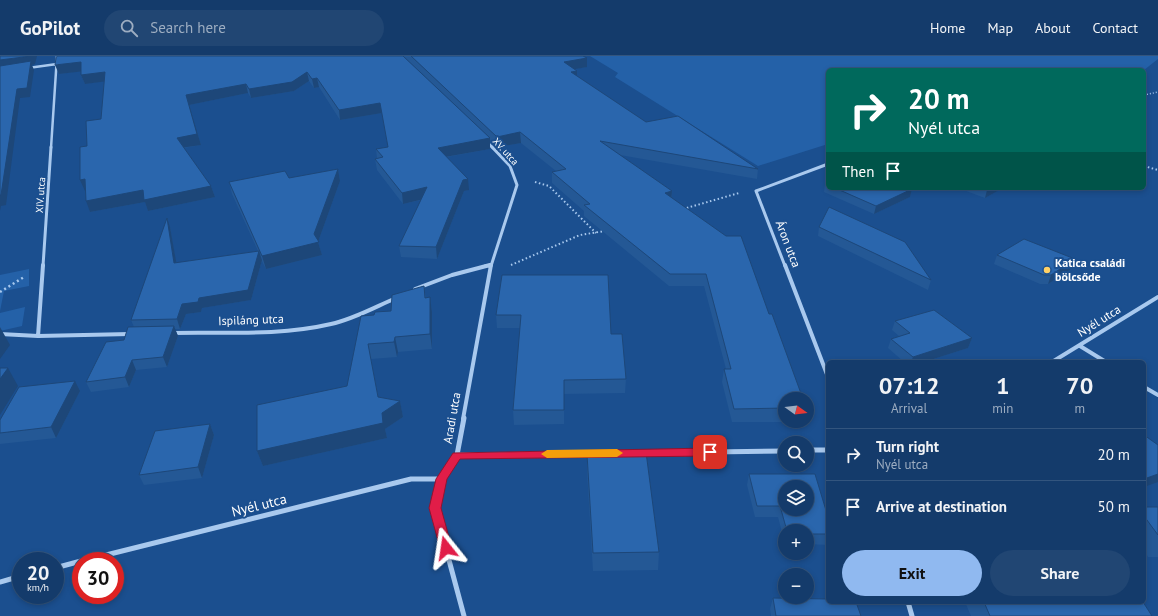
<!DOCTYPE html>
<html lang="en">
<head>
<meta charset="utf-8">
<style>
  body { margin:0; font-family:"PT Sans",sans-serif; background:#214673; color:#f1f3f6; height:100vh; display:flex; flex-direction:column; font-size:15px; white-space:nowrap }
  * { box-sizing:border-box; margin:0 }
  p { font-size:13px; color:#9dadc1 }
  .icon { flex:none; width:22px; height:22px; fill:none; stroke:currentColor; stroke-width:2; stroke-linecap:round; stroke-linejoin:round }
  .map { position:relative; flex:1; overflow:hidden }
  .drawer { position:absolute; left:826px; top:304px; width:320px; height:244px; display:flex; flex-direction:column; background:#143b6b; border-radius:6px; box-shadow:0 2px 6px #0003,0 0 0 1px #33557e }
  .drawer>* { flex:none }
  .hud { position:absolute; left:826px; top:12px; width:320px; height:122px; border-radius:6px; box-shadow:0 2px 6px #0003,0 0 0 1px #33557e; background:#00695c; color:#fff; overflow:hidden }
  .needle { width:26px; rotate:105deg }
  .buttons { position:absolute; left:778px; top:336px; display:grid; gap:8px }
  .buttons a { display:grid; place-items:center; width:36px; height:36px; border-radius:50%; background:#143b6b; box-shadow:0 2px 6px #0003,0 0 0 1px #33557e; font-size:20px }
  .speed { position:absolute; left:12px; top:496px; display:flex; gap:8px; font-size:20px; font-weight:700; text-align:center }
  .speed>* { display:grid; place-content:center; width:52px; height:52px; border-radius:50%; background:#143b6b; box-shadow:0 2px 6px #0003,0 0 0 1px #33557e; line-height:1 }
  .speed small { font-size:10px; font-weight:400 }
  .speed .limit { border:6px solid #d22; background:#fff; color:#111 }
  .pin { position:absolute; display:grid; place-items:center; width:34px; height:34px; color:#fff; margin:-17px; border-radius:8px; box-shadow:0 2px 6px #0006 }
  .me { position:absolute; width:44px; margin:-22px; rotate:345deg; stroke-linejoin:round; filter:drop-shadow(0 0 3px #0008) }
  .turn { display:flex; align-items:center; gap:14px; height:84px; padding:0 16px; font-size:18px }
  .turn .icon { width:52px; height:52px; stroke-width:2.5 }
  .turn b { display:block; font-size:28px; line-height:34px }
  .then { display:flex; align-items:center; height:38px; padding:0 16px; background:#0003; gap:8px; font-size:15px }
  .eta { display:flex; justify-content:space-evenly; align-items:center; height:68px; text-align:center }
  .eta b { font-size:24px; font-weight:700; line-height:28px }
  .cta { display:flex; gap:8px; margin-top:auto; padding:8px 16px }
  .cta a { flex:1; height:46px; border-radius:24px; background:#90b9f0; color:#111; font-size:16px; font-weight:700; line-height:46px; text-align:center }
  .cta a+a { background:#214673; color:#f1f3f6 }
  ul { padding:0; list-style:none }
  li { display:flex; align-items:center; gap:12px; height:52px; padding:0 16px; border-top:1px solid #33557e }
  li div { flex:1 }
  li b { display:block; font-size:15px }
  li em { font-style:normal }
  header { display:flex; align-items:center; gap:24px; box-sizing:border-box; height:56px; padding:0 20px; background:#143b6b; border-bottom:1px solid #33557e }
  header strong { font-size:19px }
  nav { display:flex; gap:22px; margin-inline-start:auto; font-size:14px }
  .search { width:280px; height:36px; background:#214673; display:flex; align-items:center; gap:10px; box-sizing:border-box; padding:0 14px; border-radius:22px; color:#9dadc1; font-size:15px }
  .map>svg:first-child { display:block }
  .green { fill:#2461a8 }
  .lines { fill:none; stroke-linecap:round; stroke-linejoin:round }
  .path-far2 { stroke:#a9c9ee; stroke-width:1.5; stroke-dasharray:1 2; stroke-linecap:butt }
  .path-far1 { stroke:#a9c9ee; stroke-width:2; stroke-dasharray:1.5 2.5; stroke-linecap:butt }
  .path { stroke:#a9c9ee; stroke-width:2.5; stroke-dasharray:2 3; stroke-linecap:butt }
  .street-far3 { stroke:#a9c9ee; stroke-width:2.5 }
  .street-far2 { stroke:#a9c9ee; stroke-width:3 }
  .street-far1 { stroke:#a9c9ee; stroke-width:4 }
  .street { stroke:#a9c9ee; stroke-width:5 }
  .wall { fill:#245895 }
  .shaded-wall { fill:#1d4779 }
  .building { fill:#2a66ad; stroke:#1d4779; fill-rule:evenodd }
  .route { fill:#e11d48; stroke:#92132f }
  .slow { fill:#f59e0b }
  .poi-dot { fill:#ffd166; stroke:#1b4f8f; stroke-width:1.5 }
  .labels { text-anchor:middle; stroke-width:4; stroke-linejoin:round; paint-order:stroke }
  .far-street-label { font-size:10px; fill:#fff; stroke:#1b4f8f }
  .street-label { font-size:12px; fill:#fff; stroke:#1b4f8f }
  .poi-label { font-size:12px; font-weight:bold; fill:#fff; stroke:#1b4f8f; text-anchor:start }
  .near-street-label { font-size:14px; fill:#fff; stroke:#1b4f8f }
</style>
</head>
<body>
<header>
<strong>GoPilot</strong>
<div class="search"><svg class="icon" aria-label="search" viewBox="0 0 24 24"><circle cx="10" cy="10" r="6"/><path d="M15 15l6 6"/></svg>Search here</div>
<nav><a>Home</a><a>Map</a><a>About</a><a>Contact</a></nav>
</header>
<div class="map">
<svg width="1158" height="560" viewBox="0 0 1158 560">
  <rect width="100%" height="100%" fill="#1b4f8f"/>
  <!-- green -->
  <path class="green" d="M590 0H1158V3L1144 14H828V88L758 110 615 21 618 17Z
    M29 213V230L4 235 0 255V219Z
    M25 251 22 270 0 275V257Z"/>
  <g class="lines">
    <!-- path-far2 -->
    <path class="path-far2" d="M1144 39 1158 36"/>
    <!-- path-far1 -->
    <path class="path-far1" d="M1144 110 1158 114
      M535 126 549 130 596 177
      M683 153 739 137
      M511 209 580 179 605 175"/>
    <!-- path -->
    <path class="path" d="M0 236 24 221"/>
    <!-- street-far3 -->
    <path class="street-far3" d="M28 12 57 8
      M487 86 493 92
      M51 92 57 0"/>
    <!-- street-far2 -->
    <path class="street-far2" d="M43 210 51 91
      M485 210 491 209
      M491 210 517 129 510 110 492 91
      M785 210 756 135 828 108"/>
    <!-- street-far1 -->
    <path class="street-far1" d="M785 209 828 321
      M415 233 452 219 490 209
      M173 277C225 276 280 280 331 268 354 263 375 251 396 242
      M0 278 38 280 130 278
      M38 280 43 209
      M1080 290 1106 306
      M1052 306 1158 241
      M1144 331 1158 339
      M463 363 491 209"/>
    <!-- street -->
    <path class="street" d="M464 362 457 399 442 423 435 452 464 560
      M807 394H828
      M641 397 785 395
      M457 399 630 397
      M82 505 411 423H442
      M55 512 81 505
      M0 526 21 520
      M908 546 912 560"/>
  </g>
  <!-- wall -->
  <path class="wall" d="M57 0H583L587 11 574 13 577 15V20L646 66 758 113 757 123 620 99 672 135V142L785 343V365H804V366H732L722 326 724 313H726L704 230H669L584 160V155L552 127V116L556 115 521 87 497 91 490 84V93L447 101 469 134 464 135 437 203 401 201 399 190 421 144 403 148 377 114 375 103 377 102 376 93 388 91 382 57 340 64 319 31 314 32 309 25 294 35 251 42 248 37 189 49 201 89 184 92 211 130 215 141 148 155 145 146 90 156 85 135 87 90 101 63 104 25 85 28 81 19V15L59 18Z
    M338 113 340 125 318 186 322 199 266 213 261 203 262 204 251 244 202 252 201 256 186 258 180 273H175L178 280 167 311 136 314 129 331 91 336 86 326 124 284 134 271 131 264 170 171 176 207 258 195 232 138 229 126 289 122Z
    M828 127V132H910L912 133 910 141 874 158 824 136 825 128Z
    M958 132H1003L985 142Z
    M819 171 931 224 928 234 818 180Z
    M997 199 1075 203 1071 213 1048 228H1040L994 208Z
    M502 219 611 278 626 323 625 337 564 338V368L514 369 513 354 520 272H497L496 259Z
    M424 230 426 242 430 241 432 256V293L398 296 397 301 371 303 378 341 400 345 403 361 385 373 387 382 263 410 257 395 347 330 374 259 391 255Z
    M895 265 972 282 968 292 924 306H904L888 292 891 283 899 280 892 274Z
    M80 335 56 382 0 388V364Z
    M210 368 214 379 202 422 144 429 139 419Z
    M587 398 659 496 658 514 593 515 587 416Z
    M749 418 828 461V489L807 488V475H785V488L778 461H755L747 429Z
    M1158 451V501H1148L1144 495V460Z
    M773 542 861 560H771L770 553Z
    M965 546H1143L1152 560H971Z"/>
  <!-- shaded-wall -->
  <path class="shaded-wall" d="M31 0H37L35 8 32 9 34 14 30 41 20 42 6 149 1 150 0 155V4Z
    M587 2V11L564 15V6Z
    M81 6 85 15 59 18 55 9Z
    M577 15V24L571 16Z
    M105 16 108 25 85 28 81 19Z
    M307 16 309 25 294 35 251 42 249 33Z
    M317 22 319 31 314 32 312 23Z
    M246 28 248 37 189 49 201 89 180 92 177 82 186 39Z
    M380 47 382 57 340 64 339 54Z
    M520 76 521 87 497 91V81Z
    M490 82V93L439 102 438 92Z
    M338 113 340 125 318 186 322 199 266 213 262 200 314 178Z
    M85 123 90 134 85 135 80 124Z
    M468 123 469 134 464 135 437 203 436 191 463 124Z
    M211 130 215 141 148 155 145 146 90 156 86 145 143 134Z
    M427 131 428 142 403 148 402 137Z
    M991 132H1003L985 142 987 134Z
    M912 133 910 141 874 158 876 150Z
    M672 135 671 147 665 137Z
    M167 162 170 171 178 216 174 207Z
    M259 195 262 204 251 244 202 252 201 256 186 258 180 273 177 263 182 248 199 242Z
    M1075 203 1071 213 1048 228 1051 219Z
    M430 241 432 256V293L430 278Z
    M174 270 178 280 167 311 163 301Z
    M0 271 10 289 0 303Z
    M395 281 398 296 397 301 394 286Z
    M972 282 968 292 924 306H911L913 301Z
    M132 304 136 314 129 331 125 321Z
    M8 312 18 330 0 359V323Z
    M75 325 80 335 56 382 51 371Z
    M400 345 403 361 385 373 387 382 263 410 257 395 382 357Z
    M210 368 214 379 202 422 198 411Z
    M1158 418V426L1144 431V423Z"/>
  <!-- building -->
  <path class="building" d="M0 0H31L0 4Z
    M57 0H403L490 82 438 92 468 123 463 124 436 191 399 190 427 131 402 137 375 103 383 101 376 93 388 91 380 47 339 54 317 22 312 23 307 16 292 26 249 33 246 28 186 39 197 78 177 82 211 130 144 144 143 134 86 145 85 123 80 124V91L87 90 86 65 101 63 105 16 81 19V6L55 9 56 2Z
    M411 0H583L587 2 564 6 577 15 571 16 646 66 678 60 758 113 600 85 672 135 665 137 726 180H741L769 258H772L803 343H785V352L734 353 724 313H731L706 218H670L584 149 590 148 552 116 566 113 520 76 497 81Z
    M31 5 27 32 17 33 1 139H0V10Z
    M338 113 314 178 319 186 262 200 229 126 285 115 289 122Z
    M835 132H910L912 133 876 150Z
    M982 132H991L987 134Z
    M829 151 905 186 931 224 819 171Z
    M167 162 174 207 259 195 248 234 199 242 198 246 182 248 177 263 131 264Z
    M1024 183 1075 203 1051 219H1044L997 199Z
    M502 219H608L611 278H622L626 323 564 324V354H513L521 259H496Z
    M424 230 425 242 430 241V278L395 281 394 286 368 288 378 341 400 345 382 357 383 367 257 395V349L347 330 361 260 374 259 375 256 391 255 392 239Z
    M934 254 972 282 913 301 891 283 910 277 895 265Z
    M174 270 163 301 132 304 125 321 86 326 106 286 124 284 128 271Z
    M0 312H8L0 323Z
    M75 325 51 371 0 377V364L19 331Z
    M210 368 198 411 139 419 155 375Z
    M1144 379 1158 389V418L1144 423Z
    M646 396 659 496 593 497 587 398Z
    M749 418H815L828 461V478H807V475H787L780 450H757ZM785 431H807V453H785Z
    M1144 451H1158V479L1144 460Z
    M773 542 828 543V546H856L861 560H776Z
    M984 546H1143L1152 560H990Z"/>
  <!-- route -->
  <path class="route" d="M710 392 715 396 710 400 460 403 447 423 441 452 452 492 450 496 446 497 442 496 440 492 429 452 436 423 453 397Z"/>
  <!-- slow -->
  <path class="slow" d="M617 393 623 397 617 401 547 402 541 398 547 394Z"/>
  <!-- markers -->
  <circle class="poi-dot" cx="1047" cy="214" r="4"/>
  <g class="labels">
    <!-- far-street labels -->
    <g class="far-street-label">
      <text transform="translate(506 95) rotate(48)" y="4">XV. utca</text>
      <text transform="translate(40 139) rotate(-86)" y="4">XIV. utca</text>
    </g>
    <!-- street labels -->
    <g class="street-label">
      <text transform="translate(788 188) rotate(69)" y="4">Áron utca</text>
      <text transform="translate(251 264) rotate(-2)" y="4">Ispiláng utca</text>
      <text transform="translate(1099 265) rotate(-32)" y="4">Nyél utca</text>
      <text transform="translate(452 362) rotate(-80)" y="4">Aradi utca</text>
    </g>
    <!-- poi labels -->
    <g class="poi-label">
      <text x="1055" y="211">Katica családi<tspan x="1055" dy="14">bölcsőde</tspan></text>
    </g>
    <!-- near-street labels -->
    <g class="near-street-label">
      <text transform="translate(259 449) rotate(-14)" y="5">Nyél utca</text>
    </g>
  </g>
</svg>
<div class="buttons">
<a><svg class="needle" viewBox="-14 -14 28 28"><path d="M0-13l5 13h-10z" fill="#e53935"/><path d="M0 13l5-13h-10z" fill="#9dadc1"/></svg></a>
<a><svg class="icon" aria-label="search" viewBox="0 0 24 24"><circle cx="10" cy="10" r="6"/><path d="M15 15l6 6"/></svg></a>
<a><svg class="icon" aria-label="layers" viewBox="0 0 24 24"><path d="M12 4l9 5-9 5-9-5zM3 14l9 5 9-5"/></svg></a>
<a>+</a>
<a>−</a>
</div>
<div class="speed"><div>20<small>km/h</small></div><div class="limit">30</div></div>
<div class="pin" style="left:710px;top:396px;background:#d93025"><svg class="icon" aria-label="arrive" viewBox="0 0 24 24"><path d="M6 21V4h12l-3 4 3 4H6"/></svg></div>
<svg class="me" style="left:446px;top:492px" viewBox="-20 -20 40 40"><path d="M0-17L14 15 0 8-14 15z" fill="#e11d48" stroke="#fff" stroke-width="4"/></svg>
<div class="hud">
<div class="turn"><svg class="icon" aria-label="right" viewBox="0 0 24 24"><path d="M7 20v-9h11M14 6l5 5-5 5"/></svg><div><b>20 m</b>Nyél utca</div></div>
<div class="then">Then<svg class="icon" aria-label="arrive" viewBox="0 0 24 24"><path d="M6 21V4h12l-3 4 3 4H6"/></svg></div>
</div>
<section class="drawer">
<div class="eta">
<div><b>07:12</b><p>Arrival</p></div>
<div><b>1</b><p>min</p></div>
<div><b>70</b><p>m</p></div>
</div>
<ul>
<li><svg class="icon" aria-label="right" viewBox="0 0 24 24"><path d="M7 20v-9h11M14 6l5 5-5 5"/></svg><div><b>Turn right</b><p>Nyél utca</p></div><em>20 m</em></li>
<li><svg class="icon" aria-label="arrive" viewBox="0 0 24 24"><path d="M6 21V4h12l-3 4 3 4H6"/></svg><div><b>Arrive at destination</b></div><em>50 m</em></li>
</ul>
<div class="cta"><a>Exit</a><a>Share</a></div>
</section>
</div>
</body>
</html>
